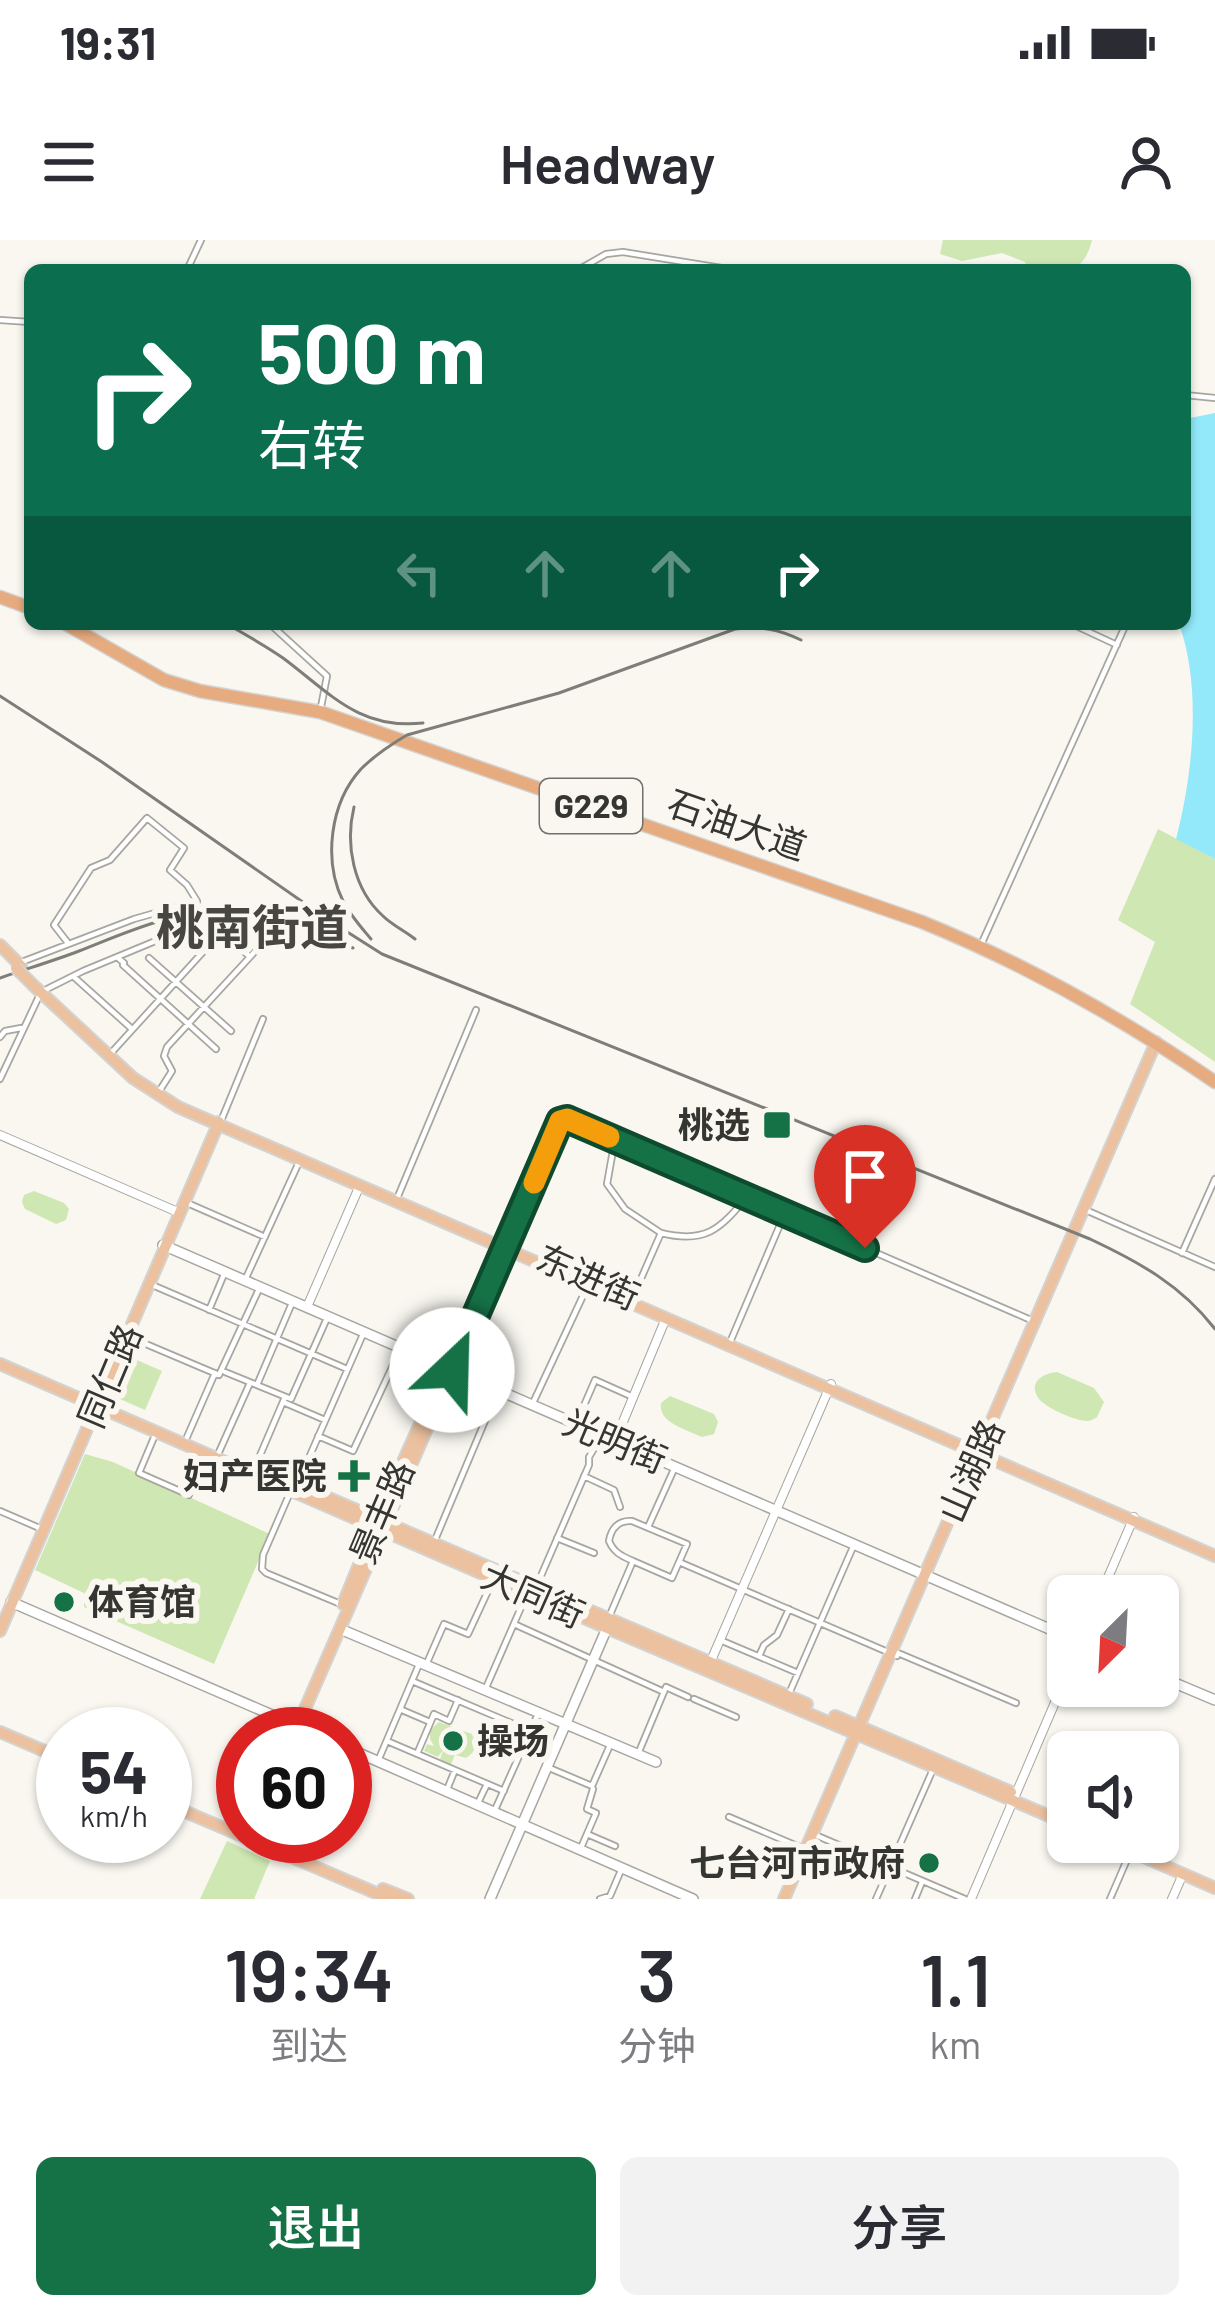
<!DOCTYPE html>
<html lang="zh">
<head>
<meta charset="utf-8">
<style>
  body { margin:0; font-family:Barlow,"Noto Sans SC",sans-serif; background:#f2f2f3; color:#2b2b33; height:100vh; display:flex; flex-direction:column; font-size:45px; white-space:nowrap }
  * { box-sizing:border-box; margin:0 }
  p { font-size:39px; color:#7c7c81 }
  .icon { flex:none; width:66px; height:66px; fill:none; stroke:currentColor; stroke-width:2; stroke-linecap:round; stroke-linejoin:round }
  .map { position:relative; height:1659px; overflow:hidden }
  .details { display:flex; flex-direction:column; background:#fff; flex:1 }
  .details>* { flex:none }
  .top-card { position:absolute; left:24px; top:24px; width:1167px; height:366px; border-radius:18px; box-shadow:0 3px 9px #0004; background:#0b6e4f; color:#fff; overflow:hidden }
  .needle { width:78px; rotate:204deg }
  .fabs { position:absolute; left:1047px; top:1335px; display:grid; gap:24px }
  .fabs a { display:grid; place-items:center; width:132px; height:132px; border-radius:18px; background:#fff; box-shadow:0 3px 9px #0004; font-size:60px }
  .speed { position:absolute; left:36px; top:1467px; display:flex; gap:24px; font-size:60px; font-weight:700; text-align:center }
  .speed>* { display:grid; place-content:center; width:156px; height:156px; border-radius:50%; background:#fff; box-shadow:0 3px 9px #0004; line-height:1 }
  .speed small { font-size:30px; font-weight:400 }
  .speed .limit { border:18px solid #d22; background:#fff; color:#111 }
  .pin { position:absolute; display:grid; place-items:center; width:102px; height:102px; color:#fff; margin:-123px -51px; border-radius:50% 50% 50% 0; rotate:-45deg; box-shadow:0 0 12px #0007 }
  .pin .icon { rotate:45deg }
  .me { position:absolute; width:132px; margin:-66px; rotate:24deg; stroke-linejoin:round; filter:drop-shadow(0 0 9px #0008) }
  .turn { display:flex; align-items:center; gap:42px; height:252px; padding:0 36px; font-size:54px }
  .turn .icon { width:156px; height:156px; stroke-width:2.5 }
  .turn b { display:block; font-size:84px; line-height:102px }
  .lanes { display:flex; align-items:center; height:114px; padding:0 36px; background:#0003; justify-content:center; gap:60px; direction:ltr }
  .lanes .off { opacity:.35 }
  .eta { display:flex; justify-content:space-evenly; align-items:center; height:204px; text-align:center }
  .eta b { font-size:72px; font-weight:600; line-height:84px }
  .action { display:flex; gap:24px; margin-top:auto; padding:24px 36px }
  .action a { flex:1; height:138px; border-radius:18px; background:#157246; color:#fff; font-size:48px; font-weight:600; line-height:138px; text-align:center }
  .action a+a { background:#f2f2f3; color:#2b2b33 }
  .status { display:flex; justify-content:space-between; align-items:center; height:84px; padding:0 60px; background:#fff; direction:ltr }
  .status svg { height:33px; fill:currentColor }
  header { display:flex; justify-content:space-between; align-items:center; height:156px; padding:0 36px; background:#fff; font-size:54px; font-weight:600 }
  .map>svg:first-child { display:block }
  .green { fill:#cfe8b3 }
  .water { fill:#93e9fa }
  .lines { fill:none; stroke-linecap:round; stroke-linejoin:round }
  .minor-casing { stroke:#a7a6a0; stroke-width:8 }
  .tertiary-casing { stroke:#a7a6a0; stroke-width:10 }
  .secondary-casing { stroke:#a7a6a0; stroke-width:12 }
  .primary-casing { stroke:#d3d3d2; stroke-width:14 }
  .trunk-casing { stroke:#d3d3d2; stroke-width:15 }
  .minor { stroke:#fff; stroke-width:4.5 }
  .tertiary { stroke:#fff; stroke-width:8 }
  .secondary { stroke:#fff; stroke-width:9 }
  .primary { stroke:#ecc1a0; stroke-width:10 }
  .trunk { stroke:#e6ac80; stroke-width:12 }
  .rail { stroke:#7e7e79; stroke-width:3 }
  .primary-bridge-casing { stroke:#d3d3d2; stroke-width:14; stroke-linecap:butt }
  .primary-bridge { stroke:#ecc1a0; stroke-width:10 }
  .route-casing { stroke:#0e4a2e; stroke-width:30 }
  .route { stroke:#157246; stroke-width:21 }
  .slow { stroke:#f59e0b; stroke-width:21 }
  .poi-dot { fill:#157246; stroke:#f9f7f0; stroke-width:4.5 }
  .labels { text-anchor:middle; stroke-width:12; stroke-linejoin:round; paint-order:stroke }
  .shield { fill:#f9f7f0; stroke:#706f6b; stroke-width:3 }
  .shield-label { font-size:33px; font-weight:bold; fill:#353532 }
  .street-label { font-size:36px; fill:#353532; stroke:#f9f7f0 }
  .poi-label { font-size:36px; font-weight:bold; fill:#353532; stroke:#f9f7f0; text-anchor:end }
  .district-label { font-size:48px; font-weight:bold; fill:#474641; stroke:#f9f7f0 }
</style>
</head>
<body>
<div class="status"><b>19:31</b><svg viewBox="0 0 49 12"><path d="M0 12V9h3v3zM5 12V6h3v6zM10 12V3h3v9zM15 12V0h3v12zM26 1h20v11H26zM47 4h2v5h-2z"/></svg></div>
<header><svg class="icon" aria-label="menu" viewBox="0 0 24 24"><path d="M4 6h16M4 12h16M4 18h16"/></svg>Headway<svg class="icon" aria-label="person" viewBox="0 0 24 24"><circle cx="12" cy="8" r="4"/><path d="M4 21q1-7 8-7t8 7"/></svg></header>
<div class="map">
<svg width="1215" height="1659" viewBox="0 0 1215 1659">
  <rect width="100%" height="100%" fill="#f9f7f0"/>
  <!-- green -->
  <path class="green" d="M943 0H1092C1082 39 1062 30 1028 30L1025 22 1002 13 962 21 940 14Z
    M1158 589 1215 619V822L1130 764 1155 702 1118 680Z
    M34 951 64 963 69 969 66 980 56 984 25 969 22 962 24 955Z
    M130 1117 162 1131 145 1170 113 1156Z
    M1057 1132 1094 1148 1104 1162 1097 1177C1094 1179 1091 1181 1087 1181 1076 1181 1046 1168 1039 1159 1027 1143 1043 1133 1057 1132Z
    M670 1156 714 1174 718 1182 714 1194 702 1197C686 1189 658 1183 661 1163Z
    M85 1214 113 1222 270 1294 214 1424 84 1367V1353L35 1330Z
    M439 1482 472 1494C479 1503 476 1512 466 1518L455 1515 451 1524 440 1520 443 1510 438 1517 424 1511 427 1504 434 1506 430 1499V1490Z
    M227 1601 270 1621 254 1659H200Z"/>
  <!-- water -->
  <path class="water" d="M1215 173V619L1176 599C1193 534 1202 447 1179 384H1185V179Z"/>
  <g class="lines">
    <defs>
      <path id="minor" d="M187 30 201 0
        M578 30 606 14 623 12 734 30
        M0 80 30 82
        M1185 155 1215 158
        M270 384 327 436 321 467
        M1072 384 1117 405
        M980 707 1126 384
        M117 717 124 723 123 725 216 809
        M149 718 231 791
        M19 723 134 679 197 661 187 645 170 630 184 608 147 578 110 620 91 628 54 685 68 703
        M74 737 132 789
        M0 797 5 791 21 788
        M112 812 222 691
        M0 839 41 752 83 731 153 702 184 691 215 686 249 716
        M160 850 172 831 164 816 167 807 260 706
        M221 881 263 779
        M562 881 567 879 1031 1080
        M615 899 607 944 625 969 661 993
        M396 961 476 770
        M185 962 265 997
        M1088 971 1215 1027
        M1182 1013 1215 939
        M245 1040 300 920
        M150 1044 347 1129
        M633 1057 661 993C706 1004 720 989 747 957
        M209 1070 225 1032
        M127 1096 219 1135 260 1047
        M731 1100 785 973
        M225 1132 291 1159 328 1076
        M257 1145 292 1063
        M283 1162 325 1180
        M532 1165 588 1045
        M576 1184 595 1140 633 1157
        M155 1195 139 1233 189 1255
        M318 1196 353 1211 400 1110
        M187 1197 215 1133
        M219 1212 250 1143
        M255 1227 285 1157
        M584 1236 614 1250 620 1267
        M297 1245 364 1092
        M289 1255 263 1315 262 1329 266 1333 343 1365
        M0 1271 44 1290
        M648 1287 675 1227
        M557 1298 594 1313
        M435 1300 498 1150
        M679 1322 897 1416
        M537 1345 589 1225V1217L601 1197
        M609 1377 633 1321C622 1316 614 1313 609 1301 611 1289 618 1280 632 1281L687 1304 672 1338 633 1321
        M514 1384 664 1452
        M720 1400 798 1433
        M898 1413 1016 1463
        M759 1416 764 1405 777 1395 789 1369
        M426 1425 444 1384 468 1394 494 1338
        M412 1441 530 1491
        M485 1450 526 1356
        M788 1456 853 1307
        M694 1459 736 1477
        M402 1470 430 1482
        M387 1501 504 1551
        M417 1514 434 1474 449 1481 458 1460
        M638 1514 666 1447 688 1457
        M378 1521 420 1422
        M547 1527 592 1546 611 1503
        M446 1552 455 1530
        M477 1565 487 1544
        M494 1572 538 1474
        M729 1577 802 1608
        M587 1594 615 1606
        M813 1594 965 1659
        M580 1610 596 1573 587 1569 593 1549
        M600 1659 610 1656 622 1628
        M876 1659 934 1527
        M915 1659 922 1642
        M1110 1659 1129 1615"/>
      <path id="tertiary" d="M0 895 180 973
        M307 1067 360 945
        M615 1201 666 1078
        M1100 1356 1134 1277
        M710 1423 831 1144
        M971 1659 1068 1432
        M1172 1659 1183 1634"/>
      <path id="secondary" d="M163 1005 1068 1397
        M11 1362 316 1494
        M340 1389 656 1522
        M1158 1436 1215 1460
        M345 1507 693 1659
        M490 1659 607 1388"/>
      <path id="primary" d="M0 705 21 726
        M34 746 133 838 178 867 1215 1316
        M0 1124 607 1388 1068 1584
        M317 1253 807 1464
        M343 1364 383 1266 443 1133
        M0 1391 219 882
        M835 1476 1011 1552
        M0 1492 63 1519
        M294 1494 561 881 554 879
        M165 1563 390 1659
        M1110 1602 1215 1648
        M383 1649 408 1659
        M784 1659 1156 802"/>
      <path id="trunk" d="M0 357 30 368
        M66 384 164 440 200 451 320 472 922 682C1025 724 1123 779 1215 842"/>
    </defs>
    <!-- minor casing -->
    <use href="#minor" class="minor-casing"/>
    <!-- tertiary casing -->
    <use href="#tertiary" class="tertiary-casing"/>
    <!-- secondary casing -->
    <use href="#secondary" class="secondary-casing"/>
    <!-- primary casing -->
    <use href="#primary" class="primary-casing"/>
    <!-- trunk casing -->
    <use href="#trunk" class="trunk-casing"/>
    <!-- minor -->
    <use href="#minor" class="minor"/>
    <!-- tertiary -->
    <use href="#tertiary" class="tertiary"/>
    <!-- secondary -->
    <use href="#secondary" class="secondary"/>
    <!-- primary -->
    <use href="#primary" class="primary"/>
    <!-- trunk -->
    <use href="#trunk" class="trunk"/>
    <!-- rail -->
    <path class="rail" d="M227 384C246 395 266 406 283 418 330 453 359 490 423 483
      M0 456 102 522 330 681 382 714 1090 999C1139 1022 1181 1045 1215 1089
      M354 567C345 604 353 649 383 676 392 685 405 691 415 699
      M371 699C361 687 350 675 343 661 323 620 330 563 361 529 375 515 390 505 407 495L559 453 735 389C761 386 778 389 801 400
      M0 738C26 729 53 721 79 711 133 690 188 663 248 674 284 680 318 696 353 708"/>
    <defs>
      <path id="primary-bridge" d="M16 728 34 746"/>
    </defs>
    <!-- primary-bridge casing -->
    <use href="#primary-bridge" class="primary-bridge-casing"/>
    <!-- primary-bridge -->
    <use href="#primary-bridge" class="primary-bridge"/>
  </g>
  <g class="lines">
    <defs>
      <path id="route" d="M452 1130 560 881 567 879 865 1008"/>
    </defs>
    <!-- route casing -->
    <use href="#route" class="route-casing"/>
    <!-- route -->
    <use href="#route" class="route"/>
    <!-- slow -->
    <path class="slow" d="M534 943 560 881 567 879 609 897"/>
  </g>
  <!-- markers -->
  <g class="poi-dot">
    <rect x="762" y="870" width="30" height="30" rx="6"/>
    <path d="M348 1218h12v12h12v12h-12v12h-12v-12h-12v-12h12z"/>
    <circle cx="64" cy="1362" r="12"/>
    <circle cx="453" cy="1501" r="12"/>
    <circle cx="929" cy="1623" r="12"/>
  </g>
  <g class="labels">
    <!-- shield labels -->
    <rect class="shield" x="540" y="539" width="102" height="54" rx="9"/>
    <g class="shield-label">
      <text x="591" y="578">G229</text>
    </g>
    <!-- street labels -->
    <g class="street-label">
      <text transform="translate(737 585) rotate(19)" y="13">石油大道</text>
      <text transform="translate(588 1037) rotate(24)" y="13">东进街</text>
      <text transform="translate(110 1136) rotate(-67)" y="13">同仁路</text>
      <text transform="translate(615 1201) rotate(23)" y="13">光明街</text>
      <text transform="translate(971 1231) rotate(-66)" y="13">山湖路</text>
      <text transform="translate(382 1272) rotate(-67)" y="13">景丰路</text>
      <text transform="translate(533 1355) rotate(24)" y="13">大同街</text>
    </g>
    <!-- poi labels -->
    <g class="poi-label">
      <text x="750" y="898">桃选</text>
      <text x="327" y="1249">妇产医院</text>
      <text x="88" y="1375" text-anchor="start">体育馆</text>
      <text x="477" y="1514" text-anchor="start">操场</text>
      <text x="905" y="1636">七台河市政府</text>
    </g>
    <!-- district labels -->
    <g class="district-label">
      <text x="252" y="705">桃南街道</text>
    </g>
  </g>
</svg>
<div class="fabs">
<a><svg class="needle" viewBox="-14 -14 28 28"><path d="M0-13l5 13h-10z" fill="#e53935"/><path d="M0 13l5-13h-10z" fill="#7c7c81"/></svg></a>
<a><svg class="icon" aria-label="sound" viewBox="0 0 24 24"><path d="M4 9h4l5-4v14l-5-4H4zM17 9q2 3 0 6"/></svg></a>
</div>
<div class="speed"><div>54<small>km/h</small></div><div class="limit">60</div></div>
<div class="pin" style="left:865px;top:1008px;background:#d93025"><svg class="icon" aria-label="arrive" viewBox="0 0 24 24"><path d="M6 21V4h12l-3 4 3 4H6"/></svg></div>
<svg class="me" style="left:452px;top:1130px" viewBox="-20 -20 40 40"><circle r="19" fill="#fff"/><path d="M0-13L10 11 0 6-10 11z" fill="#157246"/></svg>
<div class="top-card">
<div class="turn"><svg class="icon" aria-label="right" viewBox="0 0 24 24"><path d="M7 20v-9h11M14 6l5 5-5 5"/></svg><div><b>500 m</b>右转</div></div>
<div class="lanes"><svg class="icon off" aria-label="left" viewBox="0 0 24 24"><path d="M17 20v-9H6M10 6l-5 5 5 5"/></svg><svg class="icon off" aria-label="ahead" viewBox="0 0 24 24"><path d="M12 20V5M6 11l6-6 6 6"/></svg><svg class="icon off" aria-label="ahead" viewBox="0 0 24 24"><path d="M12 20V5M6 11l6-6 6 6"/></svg><svg class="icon" aria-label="right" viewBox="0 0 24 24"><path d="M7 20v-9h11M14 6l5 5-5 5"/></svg></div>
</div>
</div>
<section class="details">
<div class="eta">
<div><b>19:34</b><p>到达</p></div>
<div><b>3</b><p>分钟</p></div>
<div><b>1.1</b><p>km</p></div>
</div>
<div class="action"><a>退出</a><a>分享</a></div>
</section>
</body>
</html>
